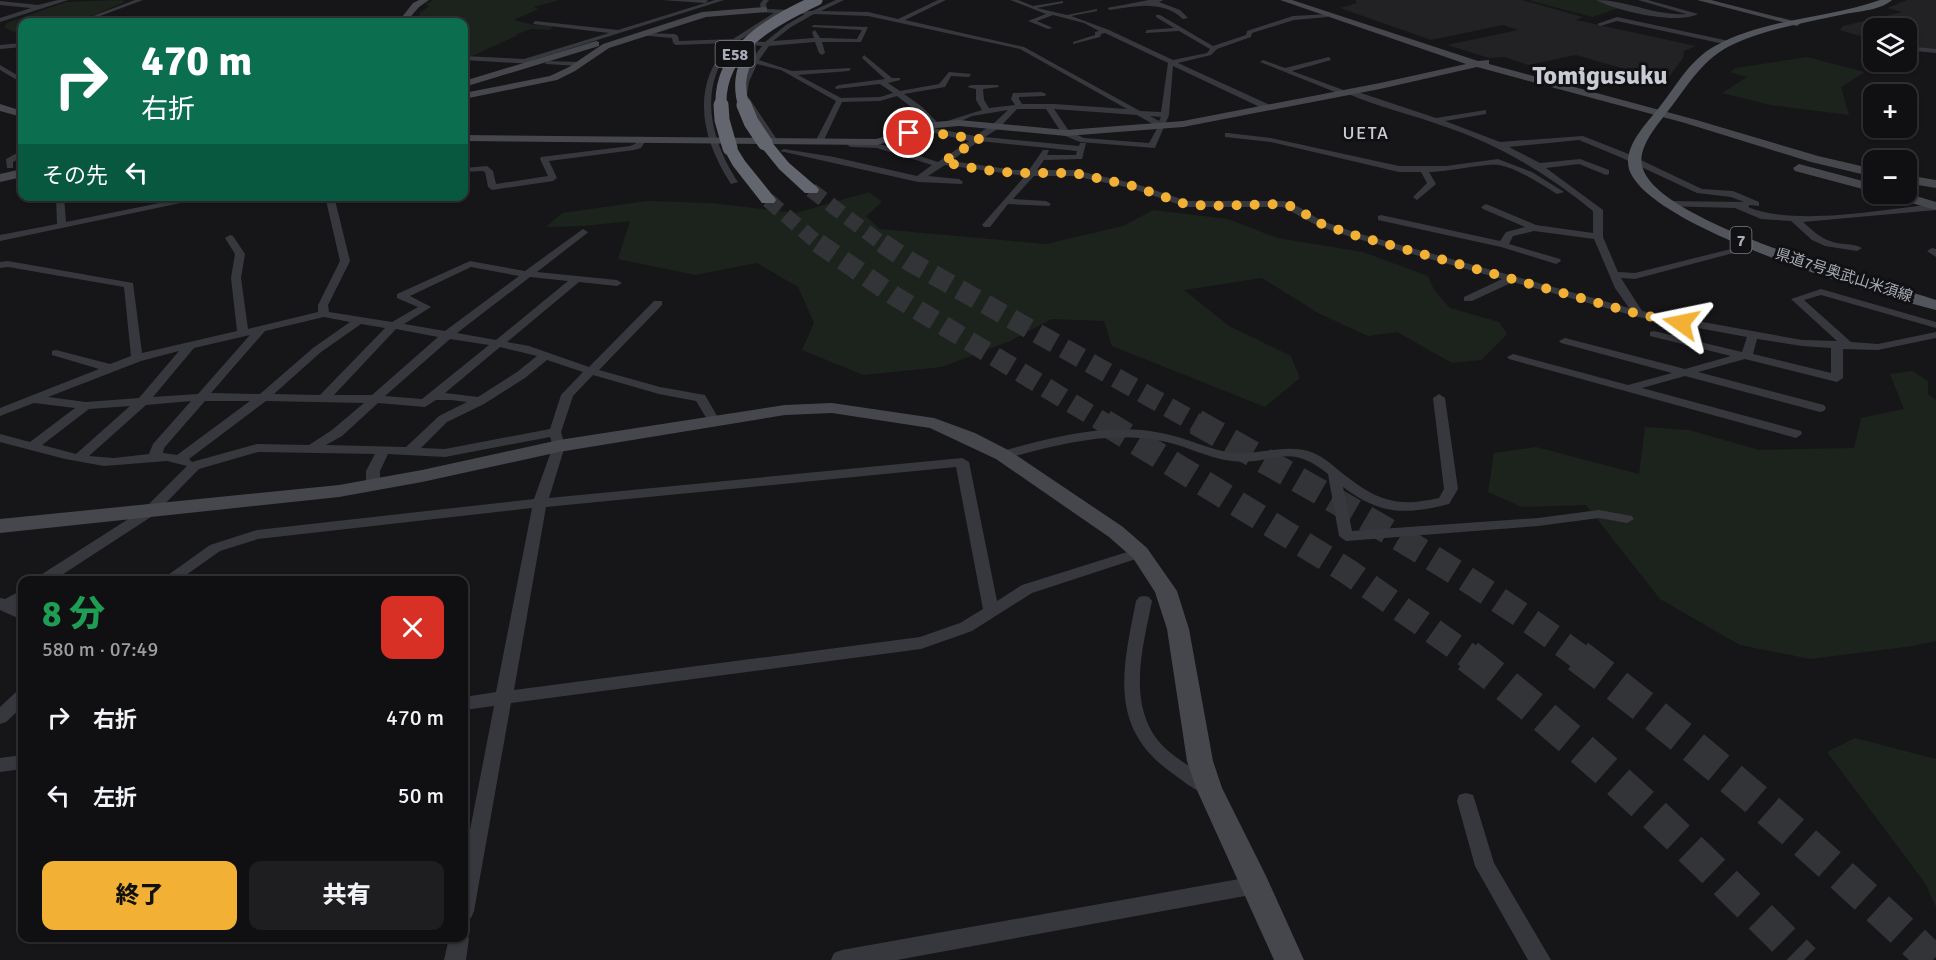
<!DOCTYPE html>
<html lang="ja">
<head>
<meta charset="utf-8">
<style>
  body { margin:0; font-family:Signika,"Noto Sans JP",sans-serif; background:#1e1e20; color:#f1f3f6; height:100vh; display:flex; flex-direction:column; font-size:22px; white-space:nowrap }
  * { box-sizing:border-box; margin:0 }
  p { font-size:20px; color:#9c9d9f }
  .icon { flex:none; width:33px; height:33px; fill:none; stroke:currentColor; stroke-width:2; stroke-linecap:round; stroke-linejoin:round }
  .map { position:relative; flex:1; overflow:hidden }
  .details { position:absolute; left:18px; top:576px; width:450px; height:366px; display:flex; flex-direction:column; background:#101012; border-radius:12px; box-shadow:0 2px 4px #0004,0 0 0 2px #303032 }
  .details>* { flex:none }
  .guide { position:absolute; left:18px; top:18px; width:450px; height:183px; border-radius:12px; box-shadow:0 2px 4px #0004,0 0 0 2px #303032; background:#0b6e4f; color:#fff; overflow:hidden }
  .fabs { position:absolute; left:1863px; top:18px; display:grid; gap:12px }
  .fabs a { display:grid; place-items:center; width:54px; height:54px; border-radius:12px; background:#101012; box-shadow:0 2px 4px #0004,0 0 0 2px #303032; font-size:30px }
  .pin { position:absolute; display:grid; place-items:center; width:51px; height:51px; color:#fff; margin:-26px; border:3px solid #fff; border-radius:50%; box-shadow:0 2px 6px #0007 }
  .me { position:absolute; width:66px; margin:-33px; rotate:282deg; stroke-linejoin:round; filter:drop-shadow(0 0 4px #0008) }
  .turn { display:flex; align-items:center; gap:21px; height:126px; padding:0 24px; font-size:27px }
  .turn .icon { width:78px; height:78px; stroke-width:2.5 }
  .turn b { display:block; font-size:42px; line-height:51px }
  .then { display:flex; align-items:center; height:57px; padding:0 24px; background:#0003; gap:12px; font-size:22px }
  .round { display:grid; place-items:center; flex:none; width:63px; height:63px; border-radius:12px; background:#1e1e20 }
  .overview { display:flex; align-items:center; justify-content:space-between; height:102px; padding:0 24px }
  h1 { font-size:36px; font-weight:800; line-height:45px; color:#1e9e55 }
  .cta { display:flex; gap:12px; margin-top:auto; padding:12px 24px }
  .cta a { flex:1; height:69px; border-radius:12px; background:#f2b134; color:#111; font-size:24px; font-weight:800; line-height:69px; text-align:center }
  .cta a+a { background:#1e1e20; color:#f1f3f6 }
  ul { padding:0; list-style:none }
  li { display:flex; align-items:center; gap:18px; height:78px; padding:0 24px }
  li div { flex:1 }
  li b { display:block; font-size:22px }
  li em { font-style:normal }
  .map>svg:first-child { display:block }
  .built { fill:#222225 }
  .green { fill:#1c231d }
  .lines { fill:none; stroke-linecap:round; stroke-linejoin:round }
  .highway-tunnel-far3 { stroke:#333438; stroke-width:15; stroke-dasharray:15 8; stroke-linecap:butt }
  .highway-tunnel-far2 { stroke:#333438; stroke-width:20; stroke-dasharray:20 10; stroke-linecap:butt }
  .highway-tunnel-far1 { stroke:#333438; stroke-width:26; stroke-dasharray:26 13; stroke-linecap:butt }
  .highway-tunnel { stroke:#333438; stroke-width:33; stroke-dasharray:33 16; stroke-linecap:butt }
  .street { fill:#37383d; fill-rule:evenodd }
  .secondary { fill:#45474d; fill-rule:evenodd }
  .primary { fill:#53555c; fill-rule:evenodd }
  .highway { fill:#63666e; fill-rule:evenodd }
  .highway-bridge-far1 { stroke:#63666e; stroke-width:11 }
  .highway-bridge { stroke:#63666e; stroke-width:15 }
  .route { stroke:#f2b134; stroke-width:10; stroke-dasharray:0 18 }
  .labels { text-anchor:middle; stroke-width:6; stroke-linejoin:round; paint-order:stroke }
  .far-street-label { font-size:15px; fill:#a8adb8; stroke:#111113 }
  .shield { fill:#111113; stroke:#7b7e86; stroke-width:1.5 }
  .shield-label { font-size:16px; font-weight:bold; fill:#a8adb8 }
  .far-quarter-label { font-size:18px; letter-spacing:1.5px; fill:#c9ccd4; stroke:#111113 }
  .far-town-label { font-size:26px; font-weight:bold; fill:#c9ccd4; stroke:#111113 }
</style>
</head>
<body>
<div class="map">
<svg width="1936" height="960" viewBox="0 0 1936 960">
  <rect width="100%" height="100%" fill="#161618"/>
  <!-- built -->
  <path class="built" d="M1355 0H1522L1583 17 1576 20 1696 46 1684 51 1683 58 1666 81 1576 55 1528 65 1504 57 1489 58 1447 45 1518 30 1503 25 1431 40 1340 8 1357 3Z
    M1907 0H1936V50L1907 47 1906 28H1874L1873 40 1840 30 1843 26 1902 12 1887 8Z"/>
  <!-- green -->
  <path class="green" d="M122 0 125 2 77 22H22V36L4 27 7 23 66 2Z
    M433 0H559L534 7 538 9 514 20 533 25 553 26 550 30 531 29 515 35H518L472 56H464L467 52 464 51V22H416L421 12 429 6 425 5Z
    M1528 0H1595L1622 7 1592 17Z
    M1807 57 1865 72 1841 87 1849 115 1770 105 1722 93 1747 77 1730 72 1736 68Z
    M869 192 882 202 866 216 880 229 1046 244 1123 226 1153 210 1228 219 1277 238 1363 252 1428 276 1434 290 1450 308 1499 322 1507 334 1481 360 1452 363 1397 332 1368 336 1318 313 1262 278 1184 290 1229 326 1291 356 1300 378 1265 407 1112 346 1104 321 1052 319 1010 341 942 367 863 375 802 350 814 323 798 287 757 263 695 275 618 259 630 221 584 226 546 227 562 213 647 201 712 203 796 213Z
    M1912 371 1928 381V394L1936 400V641L1913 646 1810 659 1740 645 1660 599 1586 505 1522 507 1488 492 1494 453 1536 447 1639 474 1645 427 1689 430 1759 450 1854 448 1861 418 1904 409 1890 374Z
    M1855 738 1936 759V907L1925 883 1827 752Z"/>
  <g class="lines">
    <!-- highway-tunnel-far3 -->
    <path class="highway-tunnel-far3" d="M811 190 884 245
      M768 200 820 245"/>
    <!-- highway-tunnel-far2 -->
    <path class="highway-tunnel-far2" d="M818 243 893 295 1106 424
      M882 243 909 261 1198 424"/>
    <!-- highway-tunnel-far1 -->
    <path class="highway-tunnel-far1" d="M1104 422 1347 571 1470 657
      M1196 422C1326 496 1460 567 1580 657"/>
    <!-- highway-tunnel -->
    <path class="highway-tunnel" d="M1468 656C1588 747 1697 854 1804 960
      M1578 656C1703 750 1819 852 1933 960"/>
    <!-- street -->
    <path class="street" d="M58 0H68L0 22V18L31 8 0 5V1L38 5Z
      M135 0H143L84 22H77Z
      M662 0H707L708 1 705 3Z
      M715 0H724L534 60 536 62 533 64 464 60V56L524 59 609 33 533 24 535 21 618 30Z
      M763 0H769L766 4 767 9 812 11 836 0H844L821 11 868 12 898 19 938 0H946L905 20 1024 47 1140 111 1161 112 1168 63 1105 33 1101 34 1100 37 1073 44V42L1095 35V32L1099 31 1084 23 1053 15 1037 21 1053 28 1048 29 1028 21 1046 14 1010 0H1018L1033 6 1063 1V3L1037 8 1067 15 1097 9V11L1071 16 1109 30 1173 60 1207 53 1210 49 1179 31 1145 33 1147 30 1174 28 1156 17V15H1160L1213 46 1246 35 1247 31 1293 16 1329 14 1327 17 1294 20 1252 33 1251 37 1217 49 1211 55 1178 63 1270 105V109H1264L1173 66 1169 115 1155 148 1080 142 1063 135 1046 109H1017L999 128 985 137 1079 146 1080 143H1086L1082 159 1044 160 1037 170H1074L1136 184 1187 201H1284L1299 207 1322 221 1357 233 1629 308 1615 288 1594 239 1534 231 1513 236 1509 244 1560 259 1561 261 1556 264 1501 247 1378 220V216L1381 215 1500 241 1506 232 1525 227 1483 209 1481 207 1486 204 1536 225 1593 233V211C1548 174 1501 146 1446 127 1414 115 1377 107 1346 93L1340 94 1260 62 1263 60 1285 68 1329 57 1331 60 1292 71 1346 91 1352 90 1436 118 1486 110V114L1445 121 1500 142 1583 136 1626 153 1702 189 1733 191 1759 202V206L1750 205 1748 207C1795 227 1884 209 1936 204V210L1803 222C1812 230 1821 239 1833 242 1842 245 1854 243 1862 248L1857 251 1825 246 1812 240 1791 221 1761 219 1735 208 1664 206 1662 204 1667 201 1744 202 1731 197 1697 193 1620 157 1579 140 1509 147 1540 163 1580 159 1609 170V174L1606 175 1579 164 1546 168 1603 210V237L1618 272 1635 273 1755 243 1760 246 1635 279 1621 278 1642 311 1802 340 1837 341 1791 299 1821 289 1936 322V328L1821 295 1804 300 1851 342 1878 344 1936 332V338L1878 350 1843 349V378L1837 382 1745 359 1698 372 1824 405 1826 408 1824 411 1820 412 1685 376 1642 388 1801 431 1802 434 1796 438 1509 359 1507 357 1513 354 1628 385 1672 373 1561 343 1559 341 1565 338 1685 369 1731 356 1650 336V332L1654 331 1742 352 1747 337 1638 317 1513 282 1472 301H1464V297L1502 279 1351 237 1316 225 1283 207H1186L1131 188 1074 176H1034L1013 199 1046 201 1051 204 1049 206 1008 204 990 227H984L982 225 1025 176 945 165 928 176 959 179 963 182 962 184 918 182 780 151 784 149 834 157 917 176 932 165 877 148 851 147 847 145C865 134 918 156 938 162L969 141 922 130V126L975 136 993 124 1008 110 972 116 950 126H944V122L982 110 976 100V89L967 87 971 85H998L999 87 983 89 984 100 989 108 1015 105 1011 99 1013 93 1042 92 1046 94 1045 96 1019 97V99L1022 104H1054L1127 109 1020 49 868 16 814 14 791 27 773 41 814 38 812 32 815 30 820 38 857 39 862 30 811 27 814 25 868 27 861 42H822L825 53 822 55 819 53 815 42 769 46 759 60 792 71 851 68 849 71 798 75 841 98 880 97 893 93 880 84 836 89 835 87 839 85 885 79 862 58 864 55 892 78H900V80L888 83 900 91 939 84 949 72 971 74 969 77 951 76 945 87 904 94 921 106 938 123V127H932L915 110 897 96 880 101 842 102 823 142 816 144 815 142 836 101 781 70 757 64 749 82 747 95 778 141 771 143 739 95C741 76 751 60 762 46L736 43C696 83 710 140 738 182L731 184C701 138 690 87 729 43L676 45 673 43 672 38 638 35 641 33 675 34 678 36 679 41 733 39 774 13 762 12 760 4ZM781 13 805 14 786 25 765 42 740 40ZM1054 109 1137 115 1158 127 1149 143 1084 138 1069 131ZM1150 116 1161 117 1159 121ZM979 141 1077 151 1076 155H1047L1049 150H1043L1029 170H1015L951 161ZM1757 339 1802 346 1831 348V373L1753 354Z
      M1149 0H1164L1159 2 1180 10 1188 18 1183 19C1162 0 1136 6 1110 10L1107 8Z
      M1596 0C1627 0 1655 16 1686 14L1638 0H1648L1698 14C1676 25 1617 11 1596 0Z
      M1617 17 1729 41 1732 43 1729 45 1617 21 1600 26 1597 24Z
      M22 43V47L0 49V45Z
      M1906 46 1936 49V53L1906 50Z
      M547 61 580 62 583 64 580 66 545 64Z
      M0 65 22 78V83L0 70Z
      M1228 133 1271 138 1399 166H1446L1498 159 1532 172 1564 192 1557 194C1539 183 1519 169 1499 165 1485 163 1447 172 1429 172L1436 184 1417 200 1413 197 1427 183 1421 172H1399L1271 142 1225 137V133Z
      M639 138 646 140 641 148 634 150 549 161 557 178 553 181 492 190 488 187 485 172 482 171 464 172V168L487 166 493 171 496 184 548 176 540 159 541 157 630 146 635 144Z
      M19 152H22V157L13 162V168H7L6 159Z
      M56 196H64L66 222 194 196H214L0 241V235L57 224Z
      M325 196H334L350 261 328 305 329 312 392 322 418 307 397 298V294L470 261 525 271 583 229 588 232 586 234 537 272 617 280 622 283 617 286 579 282 507 342 529 346 589 367 654 301H662V305L599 370 660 387 705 395 720 421 714 425 710 424 696 401 659 394 593 375 573 396 561 432 565 446 549 498 962 458 969 462 997 601 1022 585 1140 548 1147 553 1145 556 1032 593 972 631 921 649 511 703 474 911 471 918 464 920V861L494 706 464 710V697L496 692 532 508 258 539 220 551 179 580H161L210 545 257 530 534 499 553 446 550 437 445 457 388 454 380 471V485L373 489 366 485V471L375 454 258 452 199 469 154 515 54 580H36L39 576 144 509 187 466 167 461 104 466 65 459 0 442V434L30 442 75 408 34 403 0 416V408L99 369 52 355V351L56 350 110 364 131 356 124 287 8 267 0 268V262L8 261 133 283 142 353 237 331 231 278 235 254 225 238 230 235 233 236 245 254 241 278 248 329 318 312V305L340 261ZM471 267 519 276 445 331 404 324 431 307 410 296ZM530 277 568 281 496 340 457 333ZM324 317 350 322 313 348 260 394 211 393 265 331ZM361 324 385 328 320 395 274 394 321 352ZM396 329 438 337 372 395H334ZM250 335 198 394 153 397 194 348ZM450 339 489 345 422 399 385 396ZM500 347 537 356 517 372 478 397 445 393ZM179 351 139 398 86 402 48 397 141 361ZM547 360 583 372 561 395 550 429 445 449 421 448 447 422 484 404 525 378ZM436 400H451L467 402 439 416 406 447 326 445 342 436 378 403 425 407ZM191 401 153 444 149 454 114 458 89 456 146 405ZM205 401H250L177 455 163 453 164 448ZM266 401 364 403 332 430 309 445 257 444 192 462 189 459ZM130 406 76 454 42 445 89 409ZM956 467 983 609 960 623 920 637 514 690 546 507Z
      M1932 248 1936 249V257L1927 251Z
      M1439 394 1445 398 1458 489 1449 504C1406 515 1380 515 1343 487L1352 531 1538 518 1599 510 1632 516 1634 519 1627 523 1599 518 1538 526 1346 541 1339 536 1328 474C1287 440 1275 466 1232 461 1206 458 1183 444 1157 440 1104 431 1054 446 1003 459L996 455 998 452C1051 438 1106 422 1161 433 1186 437 1210 451 1235 453 1260 455 1284 444 1308 451 1322 455 1332 465 1342 473 1376 500 1396 508 1439 498L1444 489 1433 398Z
      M22 590V602L17 605 22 608V620L0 610V598L5 599Z
      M1144 596 1149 597 1152 601C1143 647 1126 704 1161 744 1175 759 1196 770 1214 782L1216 787 1214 792 1207 795C1194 790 1183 781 1172 773 1107 727 1123 668 1136 601L1139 597Z
      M22 691V707L6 722 0 724V707L16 692Z
      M22 755V769L0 772V758Z
      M1466 793 1473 795 1475 801 1494 863 1551 960H1528L1475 866 1457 801 1459 795Z
      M1256 876 1263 879 1266 885 1263 891 1256 894 897 960H831L834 953 842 950Z
      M464 930 469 938 466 960H444L449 938H464Z"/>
    <!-- secondary -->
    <path class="secondary" d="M419 0H429L419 7 406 22H398L413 3Z
      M1280 0H1292L1478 61 1489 60V64L1693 119 1818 156 1874 169V177L1811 162 1685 123 1477 67 1380 89 1183 127 1066 136 959 126 936 128 877 145 464 141V135L876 139 935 122 959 120 1066 130 1183 121 1380 83 1466 64Z
      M1697 0H1711L1801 23 1797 26Z
      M764 7 767 8V12L706 17 609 48 575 71 557 80 464 99V93L550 76 569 67 603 44 702 12Z
      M596 41 599 42V46L464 87V81Z
      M0 104 22 111V117L0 111Z
      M1799 164 1874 184V192L1795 171 1793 168Z
      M22 169V177L0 182V174Z
      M1906 175 1936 180V188L1906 183Z
      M1906 193 1936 202V210L1890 197 1889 194Z
      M832 403 934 418 975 433 1010 451 1123 527 1147 548 1177 591 1189 629 1213 761 1222 788 1266 876 1304 960H1274L1196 788 1187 761 1167 629 1155 592 1133 558 1109 537 996 459 930 428 832 413 785 415 559 452 422 482 339 497 0 533V519L339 485 422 470 559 440 785 405Z"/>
    <!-- primary -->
    <path class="primary" d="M1880 0H1892C1881 10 1860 11 1845 14 1809 22 1770 28 1736 43 1701 58 1687 88 1664 116 1654 129 1636 151 1643 169 1662 225 1878 281 1936 300V310C1876 295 1647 227 1629 169 1623 147 1646 124 1658 109 1676 87 1689 60 1715 46 1766 18 1826 19 1880 0Z"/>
    <!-- highway -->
    <path class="highway" d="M765 139 770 140 789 163 817 187 819 190 817 193H805L779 169 758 143Z
      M730 144 735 145 745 161 774 197 776 200 774 203H762L733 166 723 148Z"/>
    <!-- highway-bridge-far1 -->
    <path class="highway-bridge-far1" d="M721 107C718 49 772 21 817 0
      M744 107C738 87 740 71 750 53"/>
    <!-- highway-bridge -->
    <path class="highway-bridge" d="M721 105 722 120 730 148
      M744 105 751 122 765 143"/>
  </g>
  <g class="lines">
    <!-- route -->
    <path class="route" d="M909 133 925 128 941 134 979 139 943 162 983 170 1015 173H1074L1133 186 1185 204 1208 206 1284 204 1296 208 1319 223 1354 235 1638 314 1681 323"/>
  </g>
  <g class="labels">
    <!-- far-street labels -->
    <g class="far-street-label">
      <text transform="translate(1844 275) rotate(18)" y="5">県道7号奥武山米須線</text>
    </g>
    <!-- shield labels -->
    <g class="shield">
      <rect x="715.5" y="41" width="39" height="26" rx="4.5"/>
      <rect x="1730.5" y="227" width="21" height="26" rx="4.5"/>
    </g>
    <g class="shield-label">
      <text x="735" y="60">E58</text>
      <text x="1741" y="246">7</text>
    </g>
    <!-- far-quarter labels -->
    <g class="far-quarter-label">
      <text x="1366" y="139">UETA</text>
    </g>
    <!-- far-town labels -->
    <g class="far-town-label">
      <text x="1600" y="84">Tomigusuku</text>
    </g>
  </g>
</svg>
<div class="fabs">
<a><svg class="icon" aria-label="layers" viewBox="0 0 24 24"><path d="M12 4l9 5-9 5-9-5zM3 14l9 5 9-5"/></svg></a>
<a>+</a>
<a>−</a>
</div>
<div class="pin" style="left:909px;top:133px;background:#d93025"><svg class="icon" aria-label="arrive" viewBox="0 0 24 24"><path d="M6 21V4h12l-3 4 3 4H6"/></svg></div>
<svg class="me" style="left:1681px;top:323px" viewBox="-20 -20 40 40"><path d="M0-17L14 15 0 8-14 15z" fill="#f2b134" stroke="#fff" stroke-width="4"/></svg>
<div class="guide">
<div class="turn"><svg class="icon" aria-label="right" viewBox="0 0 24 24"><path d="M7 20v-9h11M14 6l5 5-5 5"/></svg><div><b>470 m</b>右折</div></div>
<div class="then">その先<svg class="icon" aria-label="left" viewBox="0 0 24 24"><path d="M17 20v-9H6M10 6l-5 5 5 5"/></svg></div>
</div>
<section class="details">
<div class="overview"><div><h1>8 分</h1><p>580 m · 07:49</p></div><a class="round" style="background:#d93025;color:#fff"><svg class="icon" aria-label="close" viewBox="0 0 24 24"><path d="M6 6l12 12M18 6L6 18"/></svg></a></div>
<ul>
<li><svg class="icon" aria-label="right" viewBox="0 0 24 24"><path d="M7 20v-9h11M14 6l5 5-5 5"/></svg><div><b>右折</b></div><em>470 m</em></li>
<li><svg class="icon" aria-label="left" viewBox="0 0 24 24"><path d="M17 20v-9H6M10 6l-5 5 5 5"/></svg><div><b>左折</b></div><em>50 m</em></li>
</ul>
<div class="cta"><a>終了</a><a>共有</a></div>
</section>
</div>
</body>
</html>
